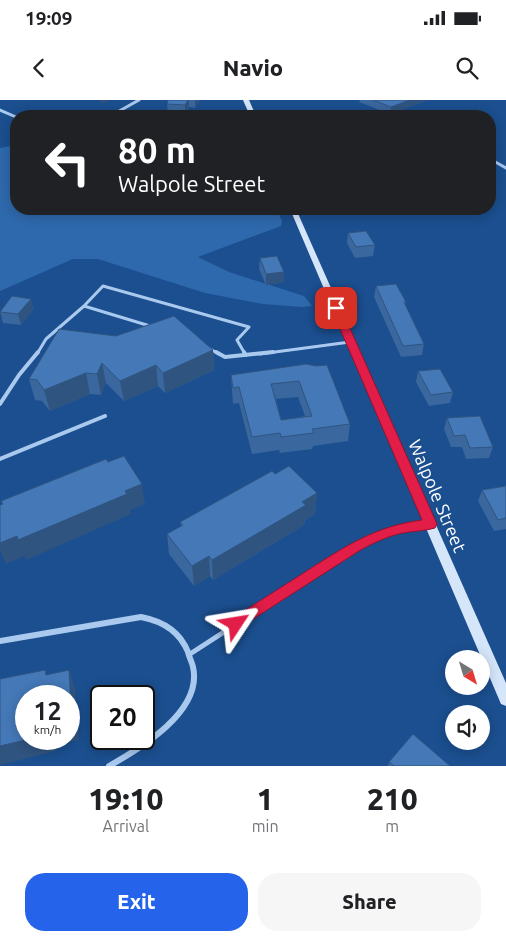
<!DOCTYPE html>
<html lang="en">
<head>
<meta charset="utf-8">
<style>
  body { margin:0; font-family:Ubuntu,sans-serif; background:#f6f6f6; color:#202124; height:100vh; display:flex; flex-direction:column; font-size:19px; white-space:nowrap }
  * { box-sizing:border-box; margin:0 }
  p { font-size:16px; color:#757577 }
  .icon { flex:none; width:28px; height:28px; fill:none; stroke:currentColor; stroke-width:2; stroke-linecap:round; stroke-linejoin:round }
  .map { position:relative; height:666px; overflow:hidden }
  .sheet { display:flex; flex-direction:column; background:#fff; flex:1 }
  .sheet>* { flex:none }
  .banner { position:absolute; left:10px; top:10px; width:486px; height:105px; border-radius:20px; box-shadow:0 2px 12px #0003; background:#202124; color:#fff; overflow:hidden }
  .needle { width:32px; rotate:142deg }
  .tools { position:absolute; left:445px; top:550px; display:grid; gap:10px }
  .tools a { display:grid; place-items:center; width:45px; height:45px; border-radius:50%; background:#fff; box-shadow:0 2px 12px #0003; font-size:25px }
  .speed { position:absolute; left:15px; top:585px; display:flex; gap:10px; font-size:25px; font-weight:700; text-align:center }
  .speed>* { display:grid; place-content:center; width:65px; height:65px; border-radius:50%; background:#fff; box-shadow:0 2px 12px #0003; line-height:1 }
  .speed small { font-size:12px; font-weight:400 }
  .speed .limit { border:2px solid #111; border-radius:8px; background:#fff; color:#111 }
  .pin { position:absolute; display:grid; place-items:center; width:42px; height:42px; color:#fff; margin:-21px; border-radius:10px; box-shadow:0 2px 8px #0006 }
  .me { position:absolute; width:55px; margin:-28px; rotate:57deg; stroke-linejoin:round; filter:drop-shadow(0 0 4px #0008) }
  .turn { display:flex; align-items:center; gap:18px; height:105px; padding:0 25px; font-size:22px }
  .turn .icon { width:65px; height:65px; stroke-width:2.5 }
  .turn b { display:block; font-size:35px; line-height:42px }
  .eta { display:flex; justify-content:space-evenly; align-items:center; height:85px; text-align:center }
  .eta b { font-size:30px; font-weight:800; line-height:35px }
  .cta { display:flex; gap:10px; margin-top:auto; padding:10px 25px }
  .cta a { flex:1; height:58px; border-radius:20px; background:#2563eb; color:#fff; font-size:20px; font-weight:800; line-height:58px; text-align:center }
  .cta a+a { background:#f6f6f6; color:#202124 }
  .status { display:flex; justify-content:space-between; align-items:center; height:35px; padding:0 25px; background:#fff; direction:ltr }
  .status svg { height:14px; fill:currentColor }
  header { display:flex; justify-content:space-between; align-items:center; height:65px; padding:0 25px; background:#fff; font-size:22px; font-weight:800 }
  .map>svg:first-child { display:block }
  .green { fill:#2e69ad }
  .lines { fill:none; stroke-linecap:round; stroke-linejoin:round }
  .lane-far2 { stroke:#a9c9ee; stroke-width:3 }
  .lane-far1 { stroke:#a9c9ee; stroke-width:4 }
  .lane { stroke:#a9c9ee; stroke-width:5 }
  .street-far1 { stroke:#a9c9ee; stroke-width:3 }
  .street { stroke:#a9c9ee; stroke-width:6 }
  .secondary { fill:#d6e6fa; fill-rule:evenodd }
  .wall { fill:#3a679d; fill-rule:evenodd }
  .shaded-wall { fill:#305480 }
  .building { fill:#4478b7; stroke:#305480; fill-rule:evenodd }
  .route { fill:#e11d48; stroke:#92132f }
  .labels { text-anchor:middle; stroke-width:4; stroke-linejoin:round; paint-order:stroke }
  .street-label { font-size:18px; fill:#fff; stroke:#1b4f8f }
</style>
</head>
<body>
<div class="status"><b>19:09</b><svg viewBox="0 0 49 12"><path d="M0 12V9h3v3zM5 12V6h3v6zM10 12V3h3v9zM15 12V0h3v12zM26 1h20v11H26zM47 4h2v5h-2z"/></svg></div>
<header><svg class="icon" aria-label="back" viewBox="0 0 24 24"><path d="M15 5l-7 7 7 7"/></svg>Navio<svg class="icon" aria-label="search" viewBox="0 0 24 24"><circle cx="10" cy="10" r="6"/><path d="M15 15l6 6"/></svg></header>
<div class="map">
<svg width="506" height="666" viewBox="0 0 506 666">
  <rect width="100%" height="100%" fill="#1b4f8f"/>
  <!-- green -->
  <path class="green" d="M16 45V109H277L282 121 281 126 198 157 229 172 304 196 312 206 302 207 263 204 205 193 98 159H73L0 191V48Z"/>
  <g class="lines">
    <!-- lane-far2 -->
    <path class="lane-far2" d="M150 226 84 206 103 186 249 227 237 240 245 254
      M210 249 219 254
      M37 254 46 239 84 206
      M260 254 350 242"/>
    <!-- lane-far1 -->
    <path class="lane-far1" d="M216 252 225 257 273 252
      M244 252 246 255
      M0 304 19 275 38 252
      M0 359 105 316
      M382 435 391 431 429 425"/>
    <!-- lane -->
    <path class="lane" d="M190 554 355 447 385 434"/>
    <!-- street-far1 -->
    <path class="street-far1" d="M0 10 16 17
      M102 16 114 14 139 0
      M490 59 506 68"/>
    <!-- street -->
    <path class="street" d="M0 541 141 517C162 521 180 532 188 552 189 557 192 562 193 567 203 611 141 648 109 666"/>
    <!-- secondary -->
    <path class="secondary" d="M243 0H249L256 16H250Z
      M290 109H296L506 583V606L501 604Z"/>
  </g>
  <!-- wall -->
  <path class="wall" d="M168 0H200L195 8 189 7 185 14 168 13 167 4Z
    M360 0H428L390 14 359 2Z
    M348 133 375 145 373 156 355 158 347 143Z
    M260 158 284 182 266 185 259 169Z
    M376 186 406 202 405 205 424 244 422 255 401 257 374 197Z
    M31 199 33 210 21 225 3 223 0 211Z
    M59 229 213 250 214 270 165 293 158 286 124 301 106 283 101 295 90 294 50 311 42 301 35 300 29 279Z
    M306 264 350 324 348 341 313 346 312 349 280 353 279 350 252 354 239 303 233 304 232 291 231 275ZM298 297 305 316 281 320 276 299Z
    M418 271 453 292 450 303 429 306 416 282Z
    M447 318 493 347 489 358 466 359 462 347H451L444 329Z
    M275 374 317 393 315 414 305 420 304 425 213 480 210 476 194 486 169 454 167 434 181 426 180 422Z
    M506 386V429L494 431 478 401 482 390Z
    M389 662 450 666H388Z"/>
  <!-- shaded-wall -->
  <path class="shaded-wall" d="M100 0H110L101 4Z
    M188 0H189V7L185 14V5Z
    M195 0H200L195 8Z
    M410 0H428L390 14 391 7Z
    M284 172V182L266 185V174Z
    M31 199 33 210 21 225 18 214Z
    M213 250 214 270 165 293 163 273Z
    M102 263 106 283 101 295 97 274Z
    M156 265 158 286 124 301 120 281Z
    M86 273 90 294 50 311 44 290Z
    M142 384 145 404 130 410 131 414 26 460 18 440Z
    M317 393 315 414 305 420 304 425 213 480 212 460 302 402Z
    M17 436 24 456 6 464 0 450V443Z
    M209 456 210 476 194 486 192 466Z
    M69 570 75 589 79 640 56 645V651L0 665V646L30 639H69Z"/>
  <!-- building -->
  <path class="building" d="M168 0H188L185 5 167 4Z
    M373 0H410L391 7Z
    M303 12 305 16H287L286 14Z
    M366 131 375 145 356 147 348 133Z
    M277 156 284 172 266 174 260 158Z
    M396 184 406 202H404L424 244 403 246 376 186Z
    M12 196 31 199 18 214 0 212Z
    M174 216 213 250 163 273 156 265 120 281 102 263 97 274 86 273 44 290 37 280 29 279 59 229 116 236Z
    M306 264 316 266 327 265 350 324 312 329 314 333 281 337 280 333 252 337 239 287 233 288 231 275ZM299 281 312 316 281 320 271 284Z
    M440 269 453 292 431 295 418 271Z
    M480 316 493 347 470 348 465 335 454 336 447 318Z
    M124 356 142 384 125 391 127 394 18 440 17 436 0 443V405L3 404 1 401 106 359 108 362Z
    M289 366 317 393 302 402 306 405 212 460 209 456 192 466 167 434 183 425 180 422 272 371 275 374Z
    M506 386V418L498 420 482 390Z
    M45 570 46 575 69 570 72 623H69V596H26V639H30L0 646V579Z
    M413 634 450 666H394L389 662Z"/>
  <!-- route -->
  <path class="route" d="M336 205 341 208 437 424 435 428C425 431 414 431 403 433 388 436 373 443 359 451L236 530 231 528 229 524 231 519C255 504 280 488 305 472 344 447 375 426 422 420L331 208Z"/>
  <g class="labels">
    <!-- street labels -->
    <g class="street-label">
      <text transform="translate(437 396) rotate(67)" y="6">Walpole Street</text>
    </g>
  </g>
</svg>
<div class="tools">
<a><svg class="needle" viewBox="-14 -14 28 28"><path d="M0-13l5 13h-10z" fill="#e53935"/><path d="M0 13l5-13h-10z" fill="#757577"/></svg></a>
<a><svg class="icon" aria-label="sound" viewBox="0 0 24 24"><path d="M4 9h4l5-4v14l-5-4H4zM17 9q2 3 0 6"/></svg></a>
</div>
<div class="speed"><div>12<small>km/h</small></div><div class="limit">20</div></div>
<div class="pin" style="left:336px;top:208px;background:#d93025"><svg class="icon" aria-label="arrive" viewBox="0 0 24 24"><path d="M6 21V4h12l-3 4 3 4H6"/></svg></div>
<svg class="me" style="left:236px;top:524px" viewBox="-20 -20 40 40"><path d="M0-17L14 15 0 8-14 15z" fill="#e11d48" stroke="#fff" stroke-width="4"/></svg>
<div class="banner">
<div class="turn"><svg class="icon" aria-label="left" viewBox="0 0 24 24"><path d="M17 20v-9H6M10 6l-5 5 5 5"/></svg><div><b>80 m</b>Walpole Street</div></div>
</div>
</div>
<section class="sheet">
<div class="eta">
<div><b>19:10</b><p>Arrival</p></div>
<div><b>1</b><p>min</p></div>
<div><b>210</b><p>m</p></div>
</div>
<div class="cta"><a>Exit</a><a>Share</a></div>
</section>
</body>
</html>
